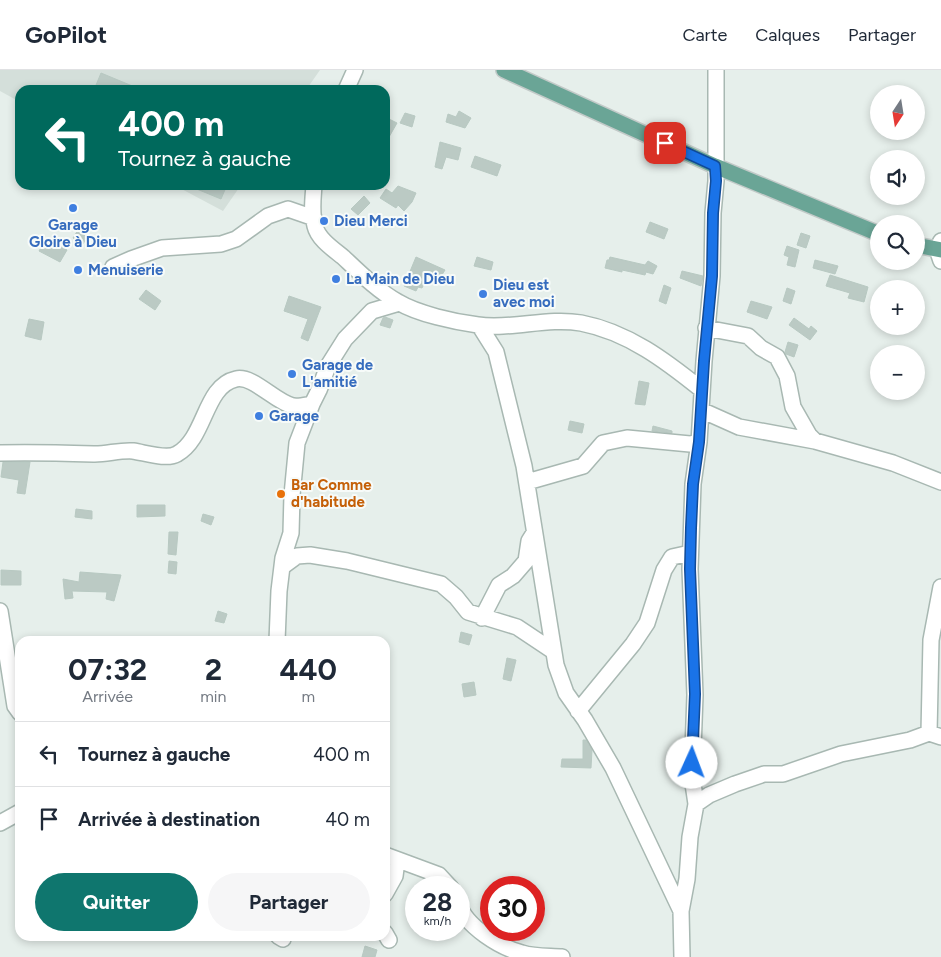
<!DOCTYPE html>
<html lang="fr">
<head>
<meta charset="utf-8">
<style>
  body { margin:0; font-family:Figtree,sans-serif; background:#f6f6f7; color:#1f2937; height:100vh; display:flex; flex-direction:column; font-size:19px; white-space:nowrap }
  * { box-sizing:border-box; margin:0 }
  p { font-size:16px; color:#747a83 }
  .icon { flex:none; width:28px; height:28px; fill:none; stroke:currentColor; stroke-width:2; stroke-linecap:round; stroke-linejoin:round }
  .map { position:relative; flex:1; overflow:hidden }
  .drawer { position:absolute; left:15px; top:566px; width:375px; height:305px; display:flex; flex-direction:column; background:#fff; border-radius:15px; box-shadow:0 2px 8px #0003 }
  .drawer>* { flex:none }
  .banner { position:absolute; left:15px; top:15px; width:375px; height:105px; border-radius:15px; box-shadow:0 2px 8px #0003; background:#00695c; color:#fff; overflow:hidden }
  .needle { width:32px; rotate:192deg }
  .tools { position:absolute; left:870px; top:15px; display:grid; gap:10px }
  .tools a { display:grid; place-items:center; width:55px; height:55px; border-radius:50%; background:#fff; box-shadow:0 2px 8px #0003; font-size:25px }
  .speed { position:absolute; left:405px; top:806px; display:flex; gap:10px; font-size:25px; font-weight:700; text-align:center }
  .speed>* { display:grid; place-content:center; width:65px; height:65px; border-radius:50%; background:#fff; box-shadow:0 2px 8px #0003; line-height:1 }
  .speed small { font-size:12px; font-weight:400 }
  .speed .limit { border:8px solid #d22; background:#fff; color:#111 }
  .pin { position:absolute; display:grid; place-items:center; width:42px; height:42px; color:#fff; margin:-21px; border-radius:10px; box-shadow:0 2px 8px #0006 }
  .me { position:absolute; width:55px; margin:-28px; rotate:2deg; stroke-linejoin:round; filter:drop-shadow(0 0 4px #0008) }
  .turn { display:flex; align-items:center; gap:18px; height:105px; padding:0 20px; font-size:22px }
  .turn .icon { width:65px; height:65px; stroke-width:2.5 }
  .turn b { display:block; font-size:35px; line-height:42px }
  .eta { display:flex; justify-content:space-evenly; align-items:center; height:85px; text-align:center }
  .eta b { font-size:30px; font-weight:700; line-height:35px }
  .primary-button { display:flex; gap:10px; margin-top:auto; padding:10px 20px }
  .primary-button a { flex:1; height:58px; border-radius:30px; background:#0f766e; color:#fff; font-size:20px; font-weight:700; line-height:58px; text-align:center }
  .primary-button a+a { background:#f6f6f7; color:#1f2937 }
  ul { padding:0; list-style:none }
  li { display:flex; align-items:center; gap:15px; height:65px; padding:0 20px; border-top:1px solid #e0e1e3 }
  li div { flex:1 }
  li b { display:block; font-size:19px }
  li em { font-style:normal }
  header { display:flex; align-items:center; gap:30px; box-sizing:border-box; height:70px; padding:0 25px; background:#fff; border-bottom:1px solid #e0e1e3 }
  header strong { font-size:24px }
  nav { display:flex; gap:28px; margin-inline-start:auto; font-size:18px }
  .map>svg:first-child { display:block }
  .built { fill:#d4dfda }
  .building { fill:#bbcac4; stroke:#b8c9c2 }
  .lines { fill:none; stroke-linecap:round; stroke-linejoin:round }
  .minor-casing { stroke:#a8b8b2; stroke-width:18 }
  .major-casing { stroke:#c2cac8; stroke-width:18 }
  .minor { stroke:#fff; stroke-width:15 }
  .major { stroke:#6aa596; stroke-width:15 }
  .route-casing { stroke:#114b97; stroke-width:12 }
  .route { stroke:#1a73e8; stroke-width:9 }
  .shop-dot { fill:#3f7fe0; stroke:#f7fbf9; stroke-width:2 }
  .food-dot { fill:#e8710a; stroke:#f7fbf9; stroke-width:2 }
  .labels { text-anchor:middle; stroke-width:4; stroke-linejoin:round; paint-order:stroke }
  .shop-label { font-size:15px; font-weight:bold; fill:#366cbe; stroke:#f7fbf9; text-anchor:start }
  .food-label { font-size:15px; font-weight:bold; fill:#c56008; stroke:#f7fbf9; text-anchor:start }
</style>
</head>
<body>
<header>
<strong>GoPilot</strong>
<nav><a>Carte</a><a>Calques</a><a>Partager</a></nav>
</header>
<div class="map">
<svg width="941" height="887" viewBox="0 0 941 887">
  <rect width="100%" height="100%" fill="#e6efeb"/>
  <!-- built -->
  <path class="built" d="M0 0H320L306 20H20V32L0 21Z
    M174 115H241L223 141Z"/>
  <!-- building -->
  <path class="building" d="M101 3 142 20H94Z
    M459 41 471 48 465 58 446 52 448 44 456 47Z
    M405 43 415 46 412 57 400 53Z
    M385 47 397 53 385 74Z
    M440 72 461 78 458 90 446 87 442 99 435 97Z
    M475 86 501 95 497 106 471 97Z
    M187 115H227L221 129Z
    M398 116 416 123 412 132 404 141 398 135 396 138 380 128 386 119 392 123Z
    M364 126 370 133 358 145 351 139Z
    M650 152 668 159 664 169 646 162Z
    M78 160 88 166 83 174 73 168Z
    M801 163 810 166 806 178 797 175Z
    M46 169 67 180 60 192 39 181Z
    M787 176 799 180 795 197 787 195 789 187 784 185Z
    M416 187 445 200 440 208 429 203 422 218 418 217 416 221 404 216Z
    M477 187 493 192 491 200 474 196Z
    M610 187 645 195 648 191 657 196 653 204 646 202 645 205 622 200V202L605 198 607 190H609Z
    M815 190 838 196 835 204 813 198Z
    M682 201 703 206 701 216 680 208Z
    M830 205 868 217 864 232 848 228 850 223 826 216Z
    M664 215 671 218 666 234 659 231Z
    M787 218 795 221 791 234 783 231Z
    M146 220 161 231 155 240 139 229Z
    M289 226 321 237 308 271 301 268 308 249 284 241Z
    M751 231 772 237 767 249 747 242Z
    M385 247 393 250 390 258 380 255 383 248Z
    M794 248 809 259 811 256 817 261 810 270 789 255Z
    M29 249 44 252 41 270 25 266Z
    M788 272 798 275 794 287 786 284 785 282Z
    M639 311 649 313 645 335 635 334Z
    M570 351 584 354 582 363 568 360Z
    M653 356 672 361V363L652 361Z
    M3 392H30L25 424 17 423 19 410 1 407Z
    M137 435H165V446L137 447Z
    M76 439 92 441V449L75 447Z
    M203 444 214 447 211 455 201 451Z
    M169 462H178L176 485 168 484Z
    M169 491 177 492 176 504 168 503Z
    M1 500 21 501V515H1Z
    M80 502 121 505 114 531 106 529 107 522 72 521 73 528 65 529 63 509 79 512Z
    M218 541 227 544 224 553 215 551Z
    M461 562 472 565 469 575 459 572Z
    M507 588 516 590 511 611 503 609Z
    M474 612 476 625 464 627 462 614Z
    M583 670H586L592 680 591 698 561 697 562 689H583Z
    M365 876 377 880 375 887H362Z"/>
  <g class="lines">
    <defs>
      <path id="minor" d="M346 20 355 0
        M314 115C313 129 311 143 315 156 318 169 333 179 343 187 360 203 378 221 398 232 418 244 455 252 478 255 512 260 547 247 581 253 628 262 666 291 702 320
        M941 171 937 179 941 191
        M113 197 131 189 162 178 221 174 236 169 268 146 288 139 314 148
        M479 255 496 282 524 396 556 595 566 623 585 650 613 698 681 841
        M706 258 748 266 761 278 777 287 787 306 793 337 809 365 815 371
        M701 340 739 357 815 371 893 393 941 412
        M0 383C32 382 63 383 95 384 108 384 120 380 133 381 146 383 167 390 177 384 206 368 204 316 236 309 253 305 275 332 293 336 299 337 306 335 312 334L319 320 328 296 345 269 372 241 399 233
        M527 412 583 396 603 373 627 368 690 374 699 372
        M282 497 297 486 310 485 347 491 441 514 456 527 468 542 517 557 553 581
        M0 541 15 636 20 643
        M482 548 499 515 513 506 526 491 529 471 534 463
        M277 571 279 521 283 488 291 463 292 425 297 373 312 334
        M578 641 633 574 647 553 664 500 672 487 690 483
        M929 663 931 570 941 517
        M696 734 709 725 735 714 764 704H783L841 684 910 670 929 663 941 667
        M0 753 20 742
        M385 785 439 805 451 818
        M385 824 395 806 397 791
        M459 834C465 856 501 878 522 883 535 887 549 886 562 887
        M385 863 389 870
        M278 866 283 869
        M682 887 681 841 687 809 690 767 696 734 692 707 695 625 690 499 693 414 699 372 704 291 712 206 713 143 716 111V0"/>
      <path id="major" d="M504 0 715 96 879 164
        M916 175 941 180"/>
    </defs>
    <!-- minor casing -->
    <use href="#minor" class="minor-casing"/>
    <!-- major casing -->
    <use href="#major" class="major-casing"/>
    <!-- minor -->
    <use href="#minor" class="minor"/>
    <!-- major -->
    <use href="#major" class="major"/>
  </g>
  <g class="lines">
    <defs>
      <path id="route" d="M665 73 715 96 716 111 713 143 712 206 704 291 699 372 693 414 691 458 690 499 695 624 692 693"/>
    </defs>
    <!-- route casing -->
    <use href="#route" class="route-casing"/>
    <!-- route -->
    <use href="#route" class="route"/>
  </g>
  <!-- markers -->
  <g class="shop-dot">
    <circle cx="73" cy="138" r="5"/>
    <circle cx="324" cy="151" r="5"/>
    <circle cx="78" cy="200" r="5"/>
    <circle cx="336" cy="209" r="5"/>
    <circle cx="483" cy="224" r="5"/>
    <circle cx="292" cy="304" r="5"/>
    <circle cx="259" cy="346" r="5"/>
  </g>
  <circle class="food-dot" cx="281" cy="424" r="5"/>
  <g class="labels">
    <!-- shop labels -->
    <g class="shop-label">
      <text x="334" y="156">Dieu Merci</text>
      <text x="73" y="160" text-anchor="middle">Garage<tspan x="73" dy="17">Gloire à Dieu</tspan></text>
      <text x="88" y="205">Menuiserie</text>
      <text x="346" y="214">La Main de Dieu</text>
      <text x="493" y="220">Dieu est<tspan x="493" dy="17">avec moi</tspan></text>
      <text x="302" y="300">Garage de<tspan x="302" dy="17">L'amitié</tspan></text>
      <text x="269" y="351">Garage</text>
    </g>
    <!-- food labels -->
    <g class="food-label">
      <text x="291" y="420">Bar Comme<tspan x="291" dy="17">d'habitude</tspan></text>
    </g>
  </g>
</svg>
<div class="tools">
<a><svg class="needle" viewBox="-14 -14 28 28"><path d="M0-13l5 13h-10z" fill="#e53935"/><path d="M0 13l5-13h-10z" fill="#747a83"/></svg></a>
<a><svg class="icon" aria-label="sound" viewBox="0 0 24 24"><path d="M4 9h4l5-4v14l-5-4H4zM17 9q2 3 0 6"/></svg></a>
<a><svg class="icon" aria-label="search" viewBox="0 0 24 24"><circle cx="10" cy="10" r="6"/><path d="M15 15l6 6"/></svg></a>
<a>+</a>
<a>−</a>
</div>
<div class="speed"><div>28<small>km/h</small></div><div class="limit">30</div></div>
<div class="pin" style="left:665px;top:73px;background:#d93025"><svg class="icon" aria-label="arrive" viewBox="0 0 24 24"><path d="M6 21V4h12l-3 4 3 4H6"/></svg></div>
<svg class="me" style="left:692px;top:693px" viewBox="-20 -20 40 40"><circle r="19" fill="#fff"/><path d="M0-13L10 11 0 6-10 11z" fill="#1a73e8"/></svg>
<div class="banner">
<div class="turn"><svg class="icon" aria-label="left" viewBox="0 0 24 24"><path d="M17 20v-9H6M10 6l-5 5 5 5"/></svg><div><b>400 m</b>Tournez à gauche</div></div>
</div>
<section class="drawer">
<div class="eta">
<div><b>07:32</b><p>Arrivée</p></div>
<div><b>2</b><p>min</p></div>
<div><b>440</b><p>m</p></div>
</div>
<ul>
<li><svg class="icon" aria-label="left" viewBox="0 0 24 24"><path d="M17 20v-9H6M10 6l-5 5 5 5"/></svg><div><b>Tournez à gauche</b></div><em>400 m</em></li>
<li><svg class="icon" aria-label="arrive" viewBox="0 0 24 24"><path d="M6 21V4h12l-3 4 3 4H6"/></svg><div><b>Arrivée à destination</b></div><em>40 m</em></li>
</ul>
<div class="primary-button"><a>Quitter</a><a>Partager</a></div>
</section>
</div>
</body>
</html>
